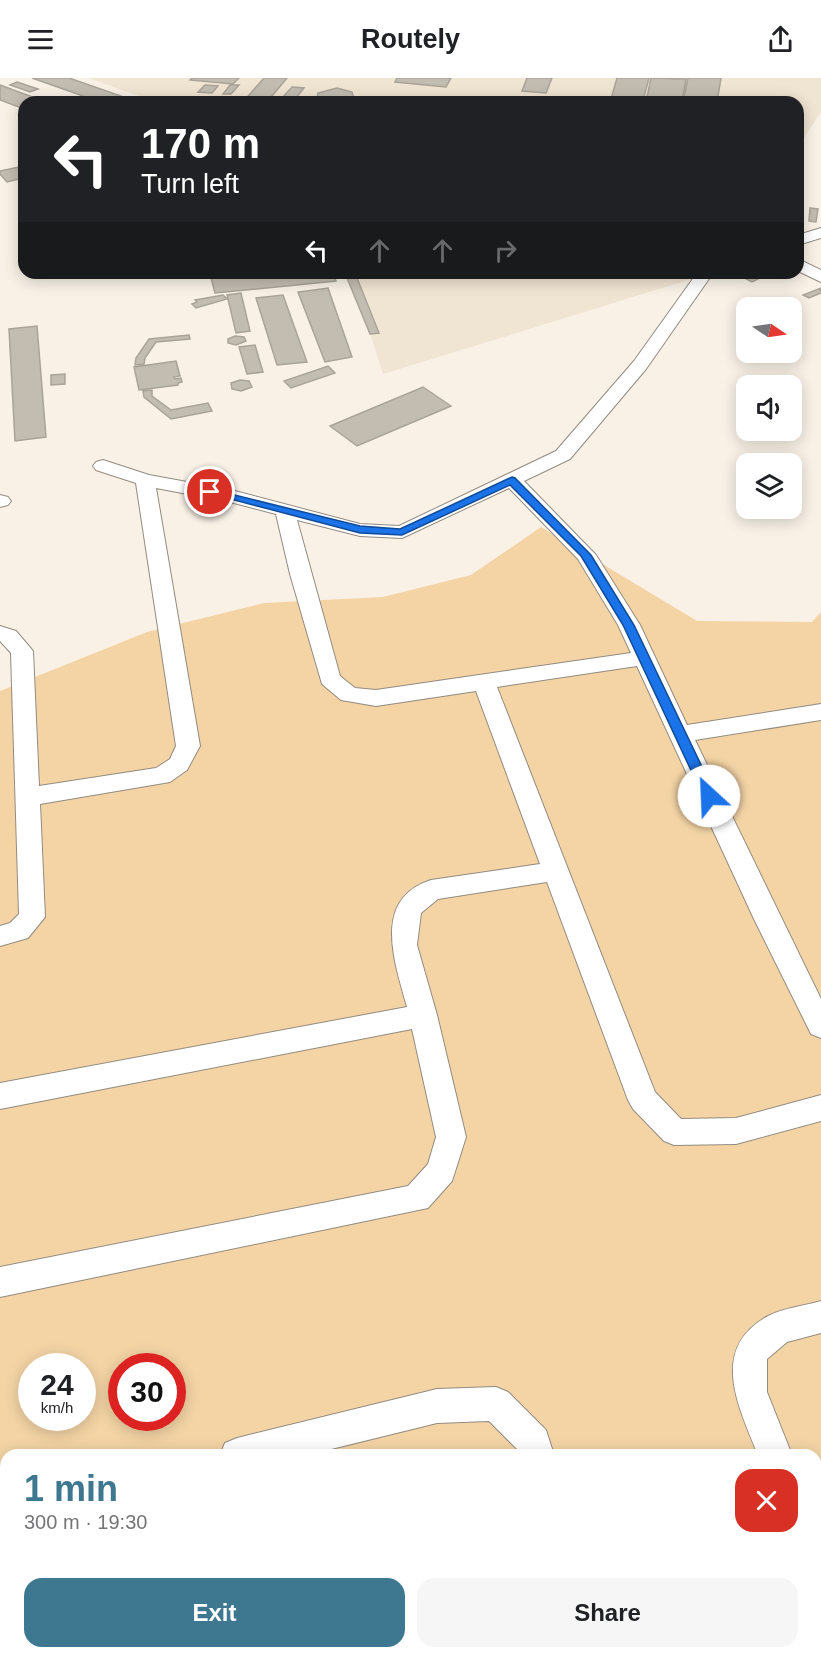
<!DOCTYPE html>
<html lang="en">
<head>
<meta charset="utf-8">
<style>
  body { margin:0; font-family:Arial,sans-serif; background:#f6f6f6; color:#202124; height:100vh; display:flex; flex-direction:column; font-size:22px; white-space:nowrap }
  * { box-sizing:border-box; margin:0 }
  p { font-size:20px; color:#757577 }
  .icon { flex:none; width:33px; height:33px; fill:none; stroke:currentColor; stroke-width:2; stroke-linecap:round; stroke-linejoin:round }
  .map { position:relative; flex:1; overflow:hidden }
  .details { position:absolute; left:0px; top:1371px; width:822px; height:210px; display:flex; flex-direction:column; background:#fff; border-radius:18px 18px 0 0; box-shadow:0 3px 15px #0003 }
  .details>* { flex:none }
  .top-card { position:absolute; left:18px; top:18px; width:786px; height:183px; border-radius:18px; box-shadow:0 3px 15px #0003; background:#202124; color:#fff; overflow:hidden }
  .needle { width:39px; rotate:103deg }
  .buttons { position:absolute; left:736px; top:219px; display:grid; gap:12px }
  .buttons a { display:grid; place-items:center; width:66px; height:66px; border-radius:12px; background:#fff; box-shadow:0 3px 15px #0003; font-size:30px }
  .speed { position:absolute; left:18px; top:1275px; display:flex; gap:12px; font-size:30px; font-weight:700; text-align:center }
  .speed>* { display:grid; place-content:center; width:78px; height:78px; border-radius:50%; background:#fff; box-shadow:0 3px 15px #0003; line-height:1 }
  .speed small { font-size:15px; font-weight:400 }
  .speed .limit { border:9px solid #d22; background:#fff; color:#111 }
  .pin { position:absolute; display:grid; place-items:center; width:51px; height:51px; color:#fff; margin:-26px; border:3px solid #fff; border-radius:50%; box-shadow:0 2px 6px #0007 }
  .me { position:absolute; width:66px; margin:-33px; rotate:335deg; stroke-linejoin:round; filter:drop-shadow(0 0 4px #0008) }
  .turn { display:flex; align-items:center; gap:21px; height:126px; padding:0 24px; font-size:27px }
  .turn .icon { width:78px; height:78px; stroke-width:2.5 }
  .turn b { display:block; font-size:42px; line-height:51px }
  .lanes { display:flex; align-items:center; height:57px; padding:0 24px; background:#0003; justify-content:center; gap:30px; direction:ltr }
  .lanes .off { opacity:.35 }
  .round { display:grid; place-items:center; flex:none; width:63px; height:63px; border-radius:18px; background:#f6f6f6 }
  .head { display:flex; align-items:center; justify-content:space-between; height:102px; padding:0 24px }
  h1 { font-size:36px; font-weight:600; line-height:45px; color:#3d7890 }
  .button { display:flex; gap:12px; margin-top:auto; padding:12px 24px }
  .button a { flex:1; height:69px; border-radius:18px; background:#3d7890; color:#fff; font-size:24px; font-weight:600; line-height:69px; text-align:center }
  .button a+a { background:#f6f6f6; color:#202124 }
  header { display:flex; justify-content:space-between; align-items:center; height:78px; padding:0 24px; background:#fff; font-size:27px; font-weight:600 }
  .map>svg:first-child { display:block }
  .built { fill:#f0e4d2 }
  .green { fill:#f4d4a5; fill-rule:evenodd }
  .building { fill:#c3bcb1; stroke:#aaa398; stroke-width:1.5 }
  .lines { fill:none; stroke-linecap:round; stroke-linejoin:round }
  .minor-casing { stroke:#928b81; stroke-width:2 }
  .minor { fill:#fff; fill-rule:evenodd }
  .route { fill:#1a73e8; stroke:#114b97; stroke-width:1.5 }
</style>
</head>
<body>
<header><svg class="icon" aria-label="menu" viewBox="0 0 24 24"><path d="M4 6h16M4 12h16M4 18h16"/></svg>Routely<svg class="icon" aria-label="share" viewBox="0 0 24 24"><path d="M12 15V3M7 8l5-5 5 5M5 13v7h14v-7"/></svg></header>
<div class="map">
<svg width="821" height="1581" viewBox="0 0 821 1581">
  <rect width="100%" height="100%" fill="#f9f1e6"/>
  <!-- built -->
  <path class="built" d="M89 0H821V34L798 69V24H155Z
    M351 195H711L383 296Z"/>
  <!-- green -->
  <path class="green" d="M541 449 697 543 812 544 821 534V1581H0V613L147 554 264 525 383 519 471 497ZM32 1288H82V1340H32ZM122 1288H172V1340H122ZM6 1377H816V1575H6Z"/>
  <!-- building -->
  <path class="building" d="M32 0H69L121 18 108 24H100Z
    M192 0H239L233 6 190 2Z
    M264 0H287L267 24H243Z
    M397 0H451L446 9 395 4Z
    M527 0H552L546 15 522 13Z
    M617 0H649L643 23 611 21Z
    M651 0 686 1 682 24H646Z
    M688 0H721L717 24H683Z
    M17 4 38 11 30 14 10 7Z
    M0 7 46 24H24V31L0 22Z
    M205 7 218 8 212 15 198 14Z
    M230 7H239L231 16H223Z
    M292 9 304 10 296 20 283 19Z
    M337 10 352 14 353 18 346 24H325L317 20 318 15Z
    M24 88V100L7 104 0 96V93Z
    M810 130 818 131 816 144 809 143Z
    M221 195H333L336 203 215 215 210 196Z
    M345 195H355L379 255 370 256Z
    M735 195H766L768 196 752 204Z
    M328 210 352 279 325 284 298 214Z
    M821 210V215L809 220 803 217Z
    M241 215 250 253 236 255 227 217Z
    M223 217 227 221 196 230 192 226 197 224 195 222Z
    M283 217 307 284 277 287 256 220Z
    M37 248 46 359 15 363 9 251Z
    M189 257 190 261 156 264 145 280 144 286 135 287 136 280 149 261Z
    M235 258 244 259 246 263 236 267 228 265V261Z
    M255 267 263 294 247 296 239 269Z
    M176 283 180 298 174 299 175 301 181 300 182 304 178 305V307L139 312 134 289Z
    M328 288 335 295 291 310 284 303Z
    M65 296V306L51 307V297Z
    M240 302 249 303 252 309 241 313 232 311 231 305Z
    M423 309 451 328 357 368 330 348Z
    M152 312V318L171 332 208 325 212 333 171 341 144 319 143 313Z"/>
  <g class="lines">
    <defs>
      <path id="minor" d="M821 150V160L798 167V157Z
        M798 181 821 192V204L798 193Z
        M697 195H713L646 291 570 381 524 403 596 477 640 547 687 647 821 626V642L695 662 821 921V960L811 956 754 841 637 588 497 609 655 1014 681 1041 736 1040 821 1017V1043L736 1066 674 1067 664 1063 633 1031 628 1022 547 804 438 821 421 835 417 867 437 937 466 1059 452 1103 428 1130 0 1219V1189L408 1108 428 1086 436 1059 412 951 0 1031V1005L407 929C395 885 371 821 431 802L540 786 476 613 376 628 341 622 322 606 290 496 276 436 230 424 156 410 200 668 187 692 170 704 40 726 45 839 28 860 0 868V848L10 845 19 836 11 575 0 563V548L16 553 33 573 39 708 156 690 170 681 176 668 136 405 96 392 93 388 96 384 103 382 149 397 231 412 360 446 399 448 556 373 634 283ZM509 410 578 481 618 547 631 575 376 612 355 610 340 598 297 442 360 458 402 460Z
        M0 417 8 419 11 423 8 427 0 429Z
        M821 1223V1255L787 1264 767 1281V1314L792 1377H758C739 1329 708 1271 768 1238 783 1230 804 1228 821 1223Z
        M496 1309 508 1314 546 1352 554 1377H520L519 1373 489 1343 437 1345 307 1377H220L225 1365 237 1360 437 1311Z
        M816 1464 821 1466V1513L816 1511Z
        M58 1575H96V1581H58Z
        M317 1575H355L356 1581H318Z
        M571 1575H609L611 1581H573Z"/>
    </defs>
    <!-- minor casing -->
    <use href="#minor" class="minor-casing"/>
    <!-- minor -->
    <use href="#minor" class="minor"/>
  </g>
  <!-- route -->
  <path class="route" d="M512 399 515 400 591 477 634 547 716 718 714 721H705L703 718 623 547 581 478 510 407 402 457 360 455 204 414 210 411 360 448 400 451Z"/>
</svg>
<div class="buttons">
<a><svg class="needle" viewBox="-14 -14 28 28"><path d="M0-13l5 13h-10z" fill="#e53935"/><path d="M0 13l5-13h-10z" fill="#757577"/></svg></a>
<a><svg class="icon" aria-label="sound" viewBox="0 0 24 24"><path d="M4 9h4l5-4v14l-5-4H4zM17 9q2 3 0 6"/></svg></a>
<a><svg class="icon" aria-label="layers" viewBox="0 0 24 24"><path d="M12 4l9 5-9 5-9-5zM3 14l9 5 9-5"/></svg></a>
</div>
<div class="speed"><div>24<small>km/h</small></div><div class="limit">30</div></div>
<div class="pin" style="left:210px;top:414px;background:#d93025"><svg class="icon" aria-label="arrive" viewBox="0 0 24 24"><path d="M6 21V4h12l-3 4 3 4H6"/></svg></div>
<svg class="me" style="left:709px;top:718px" viewBox="-20 -20 40 40"><circle r="19" fill="#fff"/><path d="M0-13L10 11 0 6-10 11z" fill="#1a73e8"/></svg>
<div class="top-card">
<div class="turn"><svg class="icon" aria-label="left" viewBox="0 0 24 24"><path d="M17 20v-9H6M10 6l-5 5 5 5"/></svg><div><b>170 m</b>Turn left</div></div>
<div class="lanes"><svg class="icon" aria-label="left" viewBox="0 0 24 24"><path d="M17 20v-9H6M10 6l-5 5 5 5"/></svg><svg class="icon off" aria-label="ahead" viewBox="0 0 24 24"><path d="M12 20V5M6 11l6-6 6 6"/></svg><svg class="icon off" aria-label="ahead" viewBox="0 0 24 24"><path d="M12 20V5M6 11l6-6 6 6"/></svg><svg class="icon off" aria-label="right" viewBox="0 0 24 24"><path d="M7 20v-9h11M14 6l5 5-5 5"/></svg></div>
</div>
<section class="details">
<div class="head"><div><h1>1 min</h1><p>300 m · 19:30</p></div><a class="round" style="background:#d93025;color:#fff"><svg class="icon" aria-label="close" viewBox="0 0 24 24"><path d="M6 6l12 12M18 6L6 18"/></svg></a></div>
<div class="button"><a>Exit</a><a>Share</a></div>
</section>
</div>
</body>
</html>
